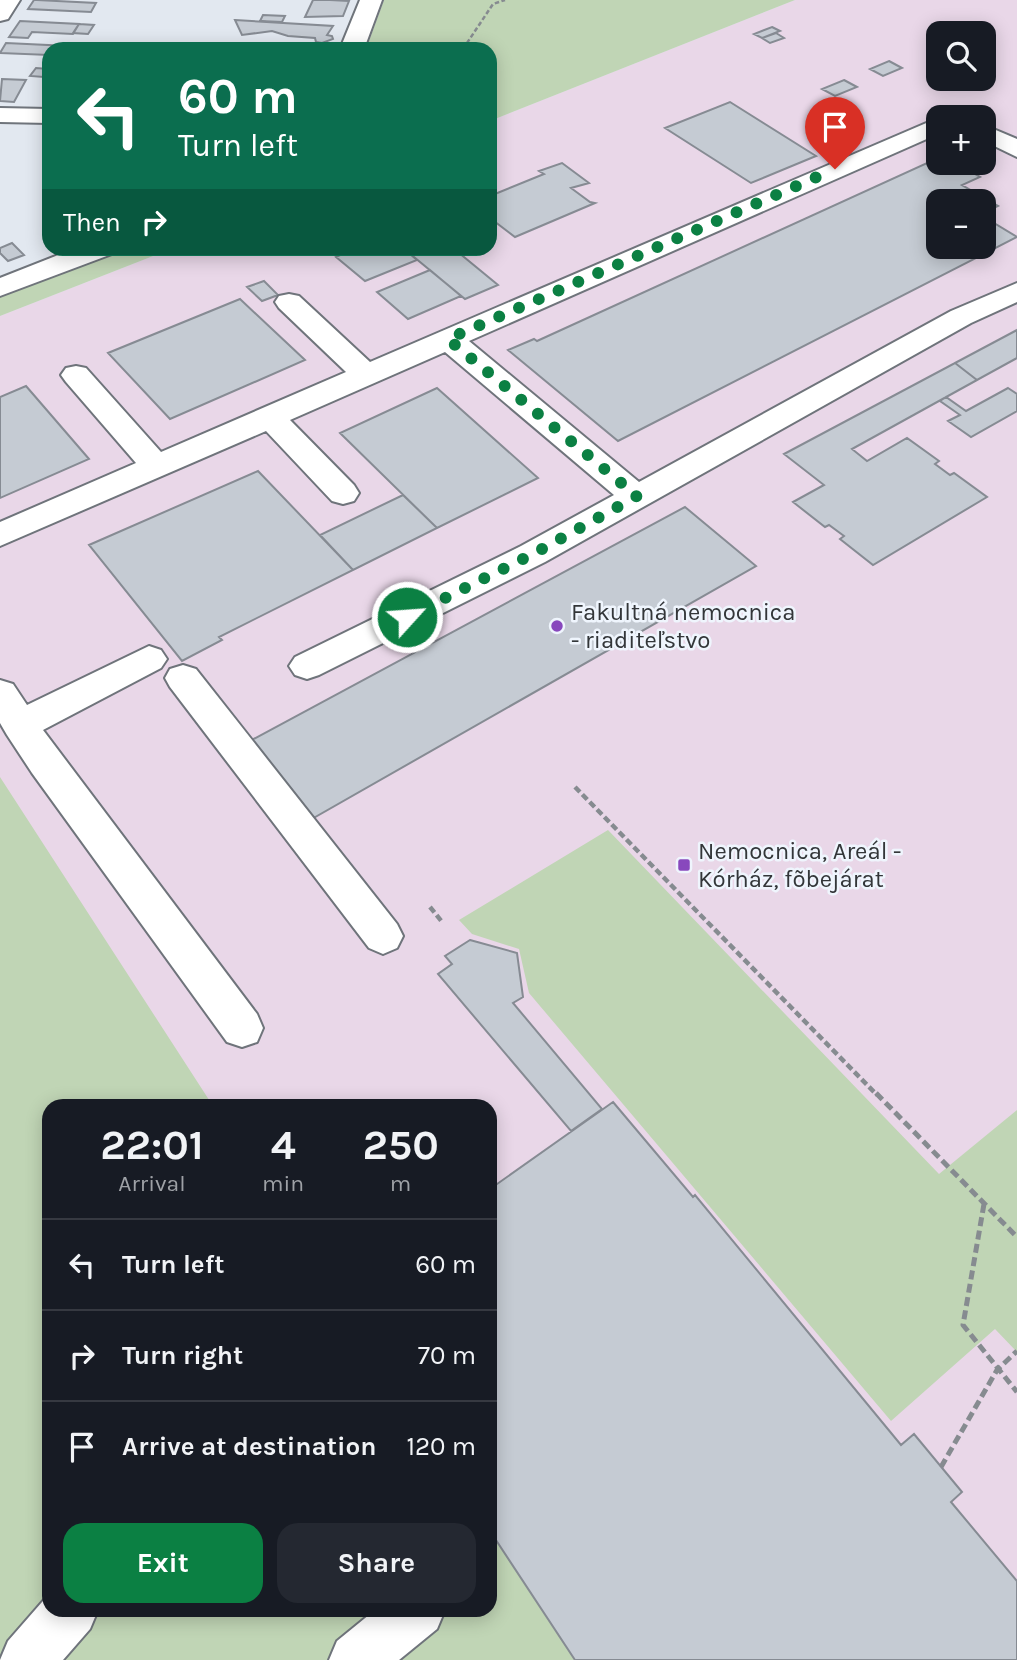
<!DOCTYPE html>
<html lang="en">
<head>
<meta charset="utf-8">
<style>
  body { margin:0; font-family:Karla,sans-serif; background:#242831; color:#f1f3f6; height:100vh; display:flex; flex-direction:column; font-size:26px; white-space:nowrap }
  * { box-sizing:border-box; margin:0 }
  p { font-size:23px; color:#9ea1a6 }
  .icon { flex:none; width:38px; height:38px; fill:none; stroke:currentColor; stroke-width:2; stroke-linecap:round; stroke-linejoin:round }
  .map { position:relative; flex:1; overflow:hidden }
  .side { position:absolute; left:42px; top:1099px; width:455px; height:518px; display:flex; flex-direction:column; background:#171b24; border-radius:21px; box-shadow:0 4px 18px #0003 }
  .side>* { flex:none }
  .hud { position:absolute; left:42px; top:42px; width:455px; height:214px; border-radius:21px; box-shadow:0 4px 18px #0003; background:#0b6e4f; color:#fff; overflow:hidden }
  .controls { position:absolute; left:926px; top:21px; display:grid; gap:14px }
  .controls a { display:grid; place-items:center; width:70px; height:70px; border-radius:14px; background:#171b24; box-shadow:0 4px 18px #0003; font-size:35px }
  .pin { position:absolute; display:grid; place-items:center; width:60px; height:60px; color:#fff; margin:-72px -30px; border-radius:50% 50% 50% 0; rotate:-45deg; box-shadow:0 0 7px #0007 }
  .pin .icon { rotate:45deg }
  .me { position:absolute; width:77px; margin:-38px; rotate:64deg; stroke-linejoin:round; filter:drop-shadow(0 0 5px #0008) }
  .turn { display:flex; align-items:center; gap:24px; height:147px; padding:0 21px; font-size:32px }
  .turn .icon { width:91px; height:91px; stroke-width:2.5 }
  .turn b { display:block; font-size:49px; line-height:60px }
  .then { display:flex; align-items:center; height:66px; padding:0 21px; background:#0003; gap:14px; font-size:26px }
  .eta { display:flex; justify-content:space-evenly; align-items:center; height:119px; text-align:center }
  .eta b { font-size:42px; font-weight:700; line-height:49px }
  .action { display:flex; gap:14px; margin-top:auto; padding:14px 21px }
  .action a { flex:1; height:80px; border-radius:21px; background:#0b8043; color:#fff; font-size:28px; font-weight:700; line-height:80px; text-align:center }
  .action a+a { background:#242831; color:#f1f3f6 }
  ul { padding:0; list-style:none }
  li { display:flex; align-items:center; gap:21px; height:91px; padding:0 21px; border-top:2px solid #363941 }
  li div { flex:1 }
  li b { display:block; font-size:26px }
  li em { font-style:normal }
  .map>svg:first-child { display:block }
  .medical { fill:#e9d7e8; fill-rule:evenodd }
  .green { fill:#c0d5b5 }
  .building { fill:#c5cbd3; stroke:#868b93; stroke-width:2 }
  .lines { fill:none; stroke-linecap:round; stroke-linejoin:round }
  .minor-casing { stroke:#6f747b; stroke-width:4 }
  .path-far2 { stroke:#868b90; stroke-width:2.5; stroke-dasharray:4.5 2.5; stroke-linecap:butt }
  .path-far1 { stroke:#868b90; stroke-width:4.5; stroke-dasharray:7 3.5; stroke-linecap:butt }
  .path { stroke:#868b90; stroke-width:5; stroke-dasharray:9 4.5; stroke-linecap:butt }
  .minor { fill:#fff; fill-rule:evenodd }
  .route { stroke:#0b8043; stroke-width:12; stroke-dasharray:0 21.6 }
  .poi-dot { fill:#8848bd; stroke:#eff5fd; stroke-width:2.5 }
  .labels { text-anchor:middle; stroke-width:5; stroke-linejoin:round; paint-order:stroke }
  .poi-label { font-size:24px; fill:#333639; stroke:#eff5fd; text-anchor:start }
</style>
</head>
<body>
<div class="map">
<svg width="1017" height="1660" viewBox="0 0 1017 1660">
  <rect width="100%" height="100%" fill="#e2e8f0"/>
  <!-- medical -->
  <path class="medical" d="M795 0H1017V1660H0V316L171 249 490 248V121ZM938 33H984V79H938ZM938 117H984V163H938ZM938 201H984V247H938ZM49 1106H490V1610H49Z"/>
  <!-- green -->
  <path class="green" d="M384 0H795L490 121V49H366Z
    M122 249 132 253 144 249H171L0 316V296Z
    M0 777 213 1106H49V1610H490V1531L575 1660H0Z
    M608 830 939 1174 1017 1110V1352L995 1329 891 1421 529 993 519 949 472 934 459 920Z"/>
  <!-- building -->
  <path class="building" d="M34 0H37L96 3 91 12 28 9Z
    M313 0H330L349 1 343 16 305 17Z
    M263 15 285 16 282 22 260 21Z
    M235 20 333 26 327 35 332 36 333 39 322 43 316 42 315 38 288 36 272 31 242 35Z
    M20 21 79 24 73 34 32 32 28 38 9 37Z
    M79 24 94 25 88 34 73 33Z
    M772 27 780 31 762 38 754 34Z
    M776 33 784 38 770 43 762 38Z
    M6 43 68 46 67 49H49V55L0 53Z
    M889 61 902 68 883 76 870 69Z
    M36 68 49 69 44 77 30 76Z
    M2 79 26 80 14 102 0 101Z
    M844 80 857 87 835 96 822 89Z
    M730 102 816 156 751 183 665 128Z
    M938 158V163H956L980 177 962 185 998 206 984 213V201H938V247H984V217L1017 237 618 441 508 350 534 339 537 341Z
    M562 163 589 183 571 188 590 202 595 203 515 237 490 218V196L544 174 539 171Z
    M12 243 24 255 8 261 0 253V248Z
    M355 248H403L417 260 365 281 336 257Z
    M403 248H453L498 285 465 299Z
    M430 270 461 296 408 319 377 292Z
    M264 281 278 295 262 301 247 287Z
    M240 299 305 360 170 419 108 353Z
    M1017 330V358L977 380 955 363Z
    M955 363 977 380 852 449 867 461 907 438 939 461 935 464 950 475 954 473 987 497 873 565 840 539 844 536 829 525 825 527 793 502 824 485 784 454Z
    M26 386 89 459 0 498V397Z
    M437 388 538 478 437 528 340 433Z
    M1008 388 1017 394V411L971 437 948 421 960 415 940 401 946 397 966 411Z
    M258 471 353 570 219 637 222 640 182 661 89 545Z
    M403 495 437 528 353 570 320 535Z
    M685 507 756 566 310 820 248 742Z
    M470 940 517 953 523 997 513 1003 602 1109 571 1131 438 974 452 964 445 956Z
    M613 1102 693 1197 695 1195 901 1445 914 1434 962 1492 951 1502 1017 1581V1660H575L490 1531V1189Z"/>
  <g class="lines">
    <defs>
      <path id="minor" d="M0 0H20L8 19 0 21Z
        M360 0H382L364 49H340Z
        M0 108 49 109V123L0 122Z
        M938 118V134L469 341 639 482 951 311 1017 283V302L971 323 545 562 319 675 307 679 295 675 289 666 295 657 521 546 614 495 445 352 290 420 354 485 359 493 354 501 343 504 332 501 266 431 0 546V522L136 463 66 382 61 375 66 368 76 366 86 368 161 452 346 372 279 308 275 302 279 296 289 294 299 296 370 362Z
        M984 125 1017 139V157L984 141Z
        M76 248H115L112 254 0 296V278Z
        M149 646 161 650 167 659 161 668 43 730 257 1014 263 1028 257 1042 242 1047 227 1042 32 773 7 735 0 723V680L13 684 27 705Z
        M183 665 196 669 397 924 403 936 397 948 383 954 369 948 170 687 165 678 170 669Z
        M49 1594V1610H98L90 1629 63 1660H0L8 1641Z
        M375 1610H445L437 1629 399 1660H329L337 1641Z"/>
    </defs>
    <!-- minor casing -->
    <use href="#minor" class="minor-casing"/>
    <!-- path-far2 -->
    <path class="path-far2" d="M463 49 493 4 505 0"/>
    <!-- path-far1 -->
    <path class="path-far1" d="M575 787 877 1095
      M430 907 443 923"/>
    <!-- path -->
    <path class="path" d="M876 1093 1017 1237
      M984 1204 963 1325 1017 1392
      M941 1467 997 1370 1017 1351"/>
    <!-- minor -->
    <use href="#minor" class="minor"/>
  </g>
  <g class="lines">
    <!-- route -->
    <path class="route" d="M407 617 533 554 637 496 448 339 835 169"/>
  </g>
  <!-- markers -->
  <g class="poi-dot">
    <circle cx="557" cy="626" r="7"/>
    <rect x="677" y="858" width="14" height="14" rx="3.5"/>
  </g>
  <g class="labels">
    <!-- poi labels -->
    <g class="poi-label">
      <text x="571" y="620">Fakultná nemocnica<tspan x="571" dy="28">- riaditeľstvo</tspan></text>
      <text x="698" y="859">Nemocnica, Areál -<tspan x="698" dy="28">Kórház, fõbejárat</tspan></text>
    </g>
  </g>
</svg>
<div class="controls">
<a><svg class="icon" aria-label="search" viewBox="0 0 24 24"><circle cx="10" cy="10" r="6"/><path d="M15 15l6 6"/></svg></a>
<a>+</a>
<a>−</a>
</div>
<div class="pin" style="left:835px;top:169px;background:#d93025"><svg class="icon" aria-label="arrive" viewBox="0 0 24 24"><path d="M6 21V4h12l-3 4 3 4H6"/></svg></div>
<svg class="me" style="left:407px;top:617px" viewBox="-20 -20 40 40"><circle r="17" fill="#0b8043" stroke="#fff" stroke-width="3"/><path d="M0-11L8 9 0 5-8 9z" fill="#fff"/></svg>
<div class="hud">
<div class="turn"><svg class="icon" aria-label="left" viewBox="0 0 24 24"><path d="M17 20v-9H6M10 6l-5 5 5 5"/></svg><div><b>60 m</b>Turn left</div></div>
<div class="then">Then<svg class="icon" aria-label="right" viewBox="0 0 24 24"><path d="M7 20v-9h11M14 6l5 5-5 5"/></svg></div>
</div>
<section class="side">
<div class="eta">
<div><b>22:01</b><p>Arrival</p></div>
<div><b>4</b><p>min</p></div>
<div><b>250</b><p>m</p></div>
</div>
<ul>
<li><svg class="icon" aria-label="left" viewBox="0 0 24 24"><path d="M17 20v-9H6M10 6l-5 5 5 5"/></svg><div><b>Turn left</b></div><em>60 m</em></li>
<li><svg class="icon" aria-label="right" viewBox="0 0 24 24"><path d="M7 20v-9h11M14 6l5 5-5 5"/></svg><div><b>Turn right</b></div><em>70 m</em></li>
<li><svg class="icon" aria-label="arrive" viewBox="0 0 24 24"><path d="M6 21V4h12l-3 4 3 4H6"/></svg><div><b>Arrive at destination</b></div><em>120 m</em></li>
</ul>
<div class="action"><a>Exit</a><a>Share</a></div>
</section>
</div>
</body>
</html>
